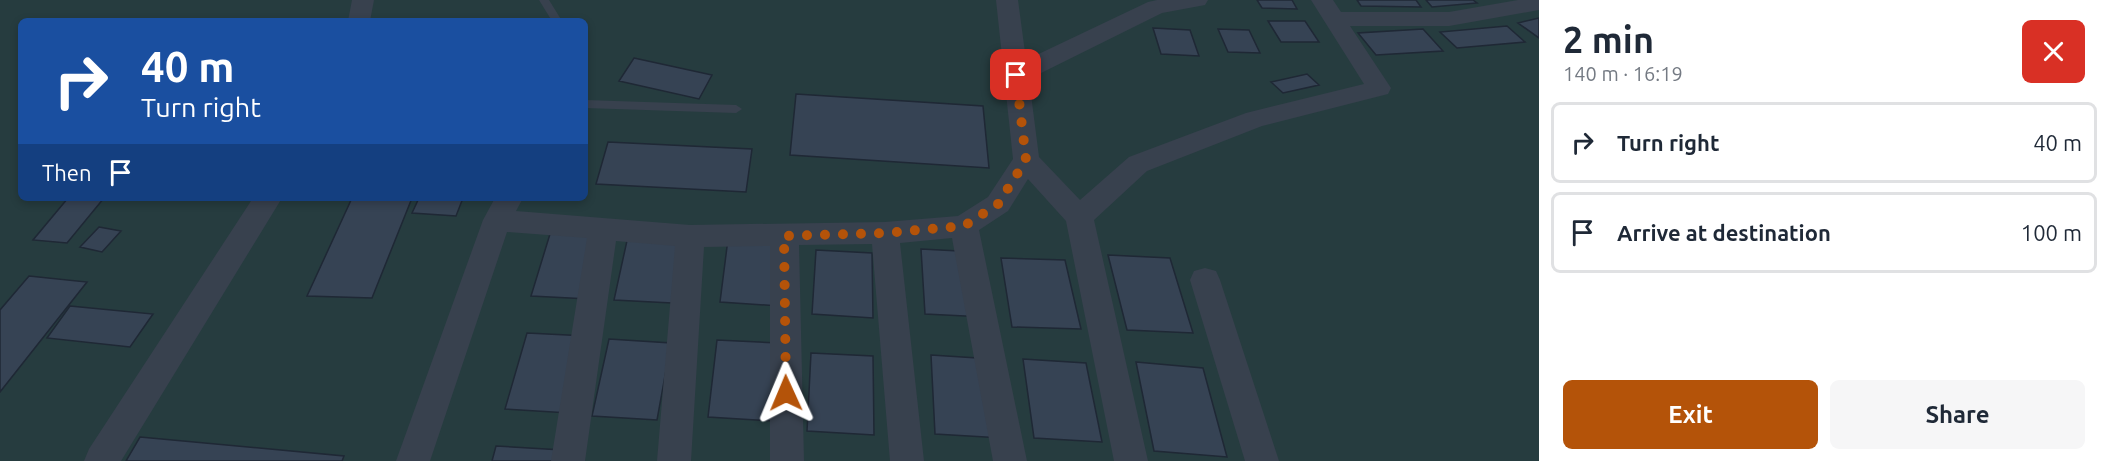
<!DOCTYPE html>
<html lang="en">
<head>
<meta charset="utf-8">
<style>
  body { margin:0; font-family:Ubuntu,sans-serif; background:#f6f6f7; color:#1f2937; height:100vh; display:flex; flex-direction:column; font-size:22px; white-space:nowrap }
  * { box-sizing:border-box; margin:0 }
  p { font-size:20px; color:#747a83 }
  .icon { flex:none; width:33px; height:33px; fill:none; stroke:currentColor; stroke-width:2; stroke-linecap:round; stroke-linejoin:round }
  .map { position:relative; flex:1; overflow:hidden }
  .sheet { display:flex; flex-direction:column; background:#fff; width:570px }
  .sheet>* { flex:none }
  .top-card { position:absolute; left:18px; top:18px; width:570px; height:183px; border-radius:9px; box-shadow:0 3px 9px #0003; background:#1a4fa0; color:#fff; overflow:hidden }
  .pin { position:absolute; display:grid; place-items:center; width:51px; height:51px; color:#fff; margin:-26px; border-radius:12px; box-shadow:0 3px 9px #0006 }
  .me { position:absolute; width:66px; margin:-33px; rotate:359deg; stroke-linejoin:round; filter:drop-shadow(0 0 4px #0008) }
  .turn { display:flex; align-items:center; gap:21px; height:126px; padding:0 24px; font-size:27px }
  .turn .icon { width:78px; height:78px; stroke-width:2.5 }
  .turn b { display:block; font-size:42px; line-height:51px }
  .then { display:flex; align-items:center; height:57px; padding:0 24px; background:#0003; gap:12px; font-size:22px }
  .round { display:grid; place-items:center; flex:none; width:63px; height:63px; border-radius:9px; background:#f6f6f7 }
  .head { display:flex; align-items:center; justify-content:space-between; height:102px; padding:0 24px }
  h1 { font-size:36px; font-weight:700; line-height:45px }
  .cta { display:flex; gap:12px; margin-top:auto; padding:12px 24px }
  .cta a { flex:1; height:69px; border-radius:9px; background:#b45309; color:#fff; font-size:24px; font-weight:700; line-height:69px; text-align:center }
  .cta a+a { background:#f6f6f7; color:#1f2937 }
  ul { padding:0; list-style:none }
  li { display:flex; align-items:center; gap:18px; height:81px; margin:0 12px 9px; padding:0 12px; border:3px solid #e0e1e3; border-radius:9px }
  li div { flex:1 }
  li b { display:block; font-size:22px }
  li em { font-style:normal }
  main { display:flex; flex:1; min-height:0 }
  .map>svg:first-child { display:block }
  .green { fill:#263c3f; fill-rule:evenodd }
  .building { fill:#364354; stroke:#1f2835; stroke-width:1.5 }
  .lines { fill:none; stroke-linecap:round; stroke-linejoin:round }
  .lane { fill:#38414e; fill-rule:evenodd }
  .street { fill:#38414e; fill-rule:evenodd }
  .route { stroke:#b45309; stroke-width:10; stroke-dasharray:0 18 }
</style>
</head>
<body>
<main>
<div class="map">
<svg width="1539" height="461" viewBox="0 0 1539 461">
  <rect width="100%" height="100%" fill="#242f3e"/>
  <!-- green -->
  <path class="green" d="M0 0H1539V461H0ZM21 21H585V198H21Z"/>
  <!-- building -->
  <path class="building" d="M1257 0H1292L1297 9 1262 8Z
    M1357 0H1416L1421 7 1361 6Z
    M1426 0H1473L1477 3 1432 7Z
    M1539 18V38L1518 23Z
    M1268 21H1305L1319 42H1281Z
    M1507 26 1525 42 1457 48 1440 32Z
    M1153 28 1190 30 1199 56 1161 54Z
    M1218 29 1249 30 1260 53 1228 52Z
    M1423 29 1443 51 1376 55 1358 33Z
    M634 58 712 75 699 99 619 81Z
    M1307 74 1319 85 1283 93 1271 82Z
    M796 94 983 106 989 168 790 155Z
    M608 142 752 149 746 192 596 184Z
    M68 198H104L67 243 33 240Z
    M352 198H412L372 298 307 296Z
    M419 198H463L456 216 412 213Z
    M99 227 121 231 102 252 80 247Z
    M550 234 605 236 589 299 531 296Z
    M628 236 683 239 672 303 614 300Z
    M728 239 784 242 779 306 720 302Z
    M921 249 978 252 985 317 925 314Z
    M816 250 872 253 873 318 812 314Z
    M1108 255 1170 258 1193 333 1127 330Z
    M1001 258 1065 260 1081 329 1012 327Z
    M29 276 87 282 0 392V310Z
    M70 306 153 314 130 347 47 338Z
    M527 333 587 336 569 413 505 409Z
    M609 339 671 343 657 420 592 416Z
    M717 340 778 343 773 421 708 417Z
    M811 353 873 356 874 435 807 431Z
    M931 355 993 359 1002 438 935 434Z
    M1023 359 1086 363 1102 442 1034 438Z
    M1136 362 1203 368 1227 457 1154 451Z
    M140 437 344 456 342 461H126Z
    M496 446 562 450 559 461H492Z"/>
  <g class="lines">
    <!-- lane -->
    <path class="lane" d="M539 0H549L562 21H552Z
      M585 100 736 105 742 109 736 113 585 108Z"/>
    <!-- street -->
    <path class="street" d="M352 0H374L370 21H348Z
      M996 0H1018L1026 60 1148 2 1157 0H1208L1205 5 1162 13 1029 79 1039 157 1080 200 1129 157 1246 113 1364 84 1311 0H1333L1341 12H1449L1518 0H1539V10L1449 26H1350L1391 88 1388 94 1262 126 1147 171 1094 220 1148 461H1114L1066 221 1028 179 1008 211 979 230 1027 461H993L952 238 900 243 924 461H890L872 244 799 245 804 461H770V246L704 247 691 461H657L675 246 616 241 585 461H551L587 238 507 232 430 461H396L483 220 495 198H523L516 211 690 225 885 222 958 216 988 197 1013 159Z
      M253 198H282L121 461H84L89 449Z
      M1205 268 1216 271 1220 280 1279 461H1245L1190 280 1194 271Z"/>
  </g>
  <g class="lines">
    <!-- route -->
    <path class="route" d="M786 393 784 236 885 233 964 226 998 204 1026 160 1016 75"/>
  </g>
</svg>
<div class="pin" style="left:1016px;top:75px;background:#d93025"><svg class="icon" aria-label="arrive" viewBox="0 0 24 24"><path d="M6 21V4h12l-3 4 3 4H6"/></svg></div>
<svg class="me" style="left:786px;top:393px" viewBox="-20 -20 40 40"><path d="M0-17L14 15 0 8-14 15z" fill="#b45309" stroke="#fff" stroke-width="4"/></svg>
<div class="top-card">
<div class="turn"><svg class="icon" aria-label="right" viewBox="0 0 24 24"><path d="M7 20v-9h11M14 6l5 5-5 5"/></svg><div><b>40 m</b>Turn right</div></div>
<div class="then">Then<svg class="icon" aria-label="arrive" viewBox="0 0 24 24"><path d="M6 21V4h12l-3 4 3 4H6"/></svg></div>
</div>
</div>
<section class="sheet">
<div class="head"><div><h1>2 min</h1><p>140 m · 16:19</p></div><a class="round" style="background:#d93025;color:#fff"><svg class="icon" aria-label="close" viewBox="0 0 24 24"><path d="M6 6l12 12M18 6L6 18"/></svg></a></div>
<ul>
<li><svg class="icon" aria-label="right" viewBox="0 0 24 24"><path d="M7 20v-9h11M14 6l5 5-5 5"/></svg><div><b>Turn right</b></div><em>40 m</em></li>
<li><svg class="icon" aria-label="arrive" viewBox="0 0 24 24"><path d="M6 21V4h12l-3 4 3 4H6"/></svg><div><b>Arrive at destination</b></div><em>100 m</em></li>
</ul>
<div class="cta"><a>Exit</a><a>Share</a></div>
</section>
</main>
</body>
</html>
